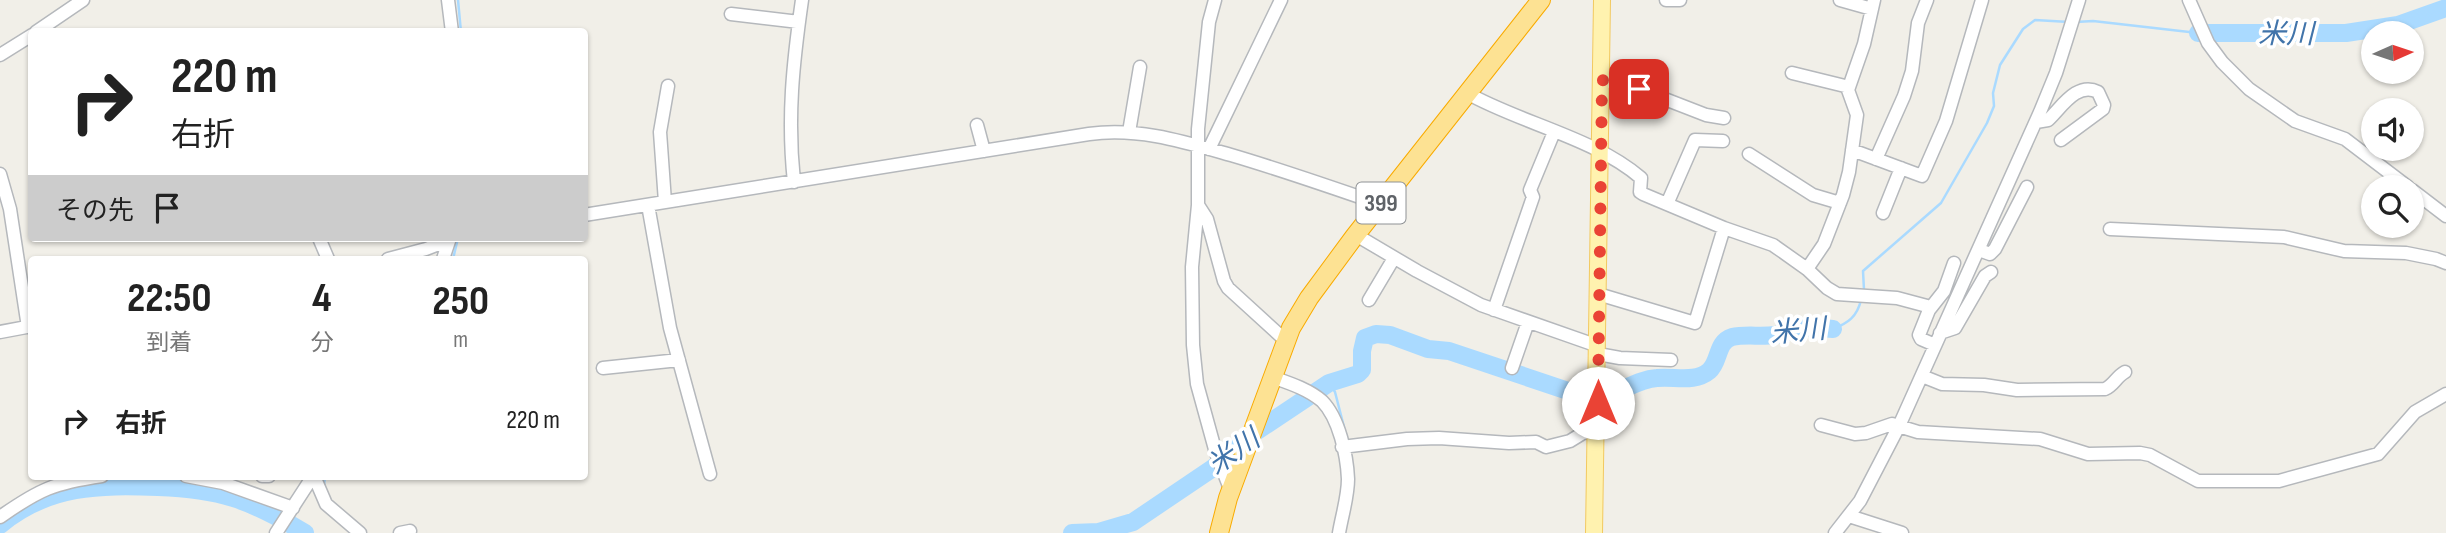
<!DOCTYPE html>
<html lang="ja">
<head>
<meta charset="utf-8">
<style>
  body { margin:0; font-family:"Sofia Sans Condensed","Noto Sans JP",sans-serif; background:#f6f6f6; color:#222; height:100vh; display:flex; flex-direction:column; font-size:26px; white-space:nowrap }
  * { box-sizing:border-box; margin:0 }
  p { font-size:23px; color:#767676 }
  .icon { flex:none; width:38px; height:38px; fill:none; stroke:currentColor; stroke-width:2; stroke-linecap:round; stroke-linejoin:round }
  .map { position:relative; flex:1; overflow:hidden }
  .details { position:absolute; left:28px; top:256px; width:560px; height:224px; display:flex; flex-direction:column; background:#fff; border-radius:7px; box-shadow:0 2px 5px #0004 }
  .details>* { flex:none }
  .hud { position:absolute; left:28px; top:28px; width:560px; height:214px; border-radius:7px; box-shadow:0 2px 5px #0004; background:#fff; color:#222; overflow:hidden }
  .needle { width:46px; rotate:87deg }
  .buttons { position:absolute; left:2361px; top:21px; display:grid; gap:14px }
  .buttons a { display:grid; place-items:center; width:63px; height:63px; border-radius:50%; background:#fff; box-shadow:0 2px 5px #0004; font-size:35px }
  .pin { position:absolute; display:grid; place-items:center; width:60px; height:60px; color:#fff; margin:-30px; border-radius:14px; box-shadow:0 4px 10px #0006 }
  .me { position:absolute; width:77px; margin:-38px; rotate:0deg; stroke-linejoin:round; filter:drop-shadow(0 0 5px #0008) }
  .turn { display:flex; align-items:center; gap:24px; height:147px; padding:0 28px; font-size:32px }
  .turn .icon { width:91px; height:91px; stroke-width:2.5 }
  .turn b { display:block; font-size:49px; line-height:60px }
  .then { display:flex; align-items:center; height:66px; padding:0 28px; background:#0003; gap:14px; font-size:26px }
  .eta { display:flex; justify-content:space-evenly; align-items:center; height:119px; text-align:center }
  .eta b { font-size:42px; font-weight:700; line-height:49px }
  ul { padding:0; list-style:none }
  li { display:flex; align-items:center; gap:21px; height:91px; padding:0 28px }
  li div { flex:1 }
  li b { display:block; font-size:26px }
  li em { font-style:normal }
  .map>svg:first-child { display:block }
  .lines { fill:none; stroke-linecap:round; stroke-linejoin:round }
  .stream { stroke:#aadaff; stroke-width:2.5 }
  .river { stroke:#aadaff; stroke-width:18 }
  .minor-casing { stroke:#b5b8bc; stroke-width:15 }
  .major-casing { stroke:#f2c960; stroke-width:18 }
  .highway-casing { stroke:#f9ab00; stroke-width:20 }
  .minor { stroke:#fff; stroke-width:12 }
  .major { stroke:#fff2af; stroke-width:16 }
  .highway { stroke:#fde293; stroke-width:18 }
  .route { stroke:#ea4335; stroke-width:12; stroke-dasharray:0 21.6 }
  .labels { text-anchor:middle; stroke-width:7; stroke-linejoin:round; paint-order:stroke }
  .shield { fill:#fff; stroke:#8f9295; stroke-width:2 }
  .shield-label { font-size:24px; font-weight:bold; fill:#5f6368 }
  .water-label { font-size:28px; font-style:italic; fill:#4174aa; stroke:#fff }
</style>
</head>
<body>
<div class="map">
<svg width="2446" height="533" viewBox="0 0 2446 533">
  <rect width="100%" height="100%" fill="#f1efe8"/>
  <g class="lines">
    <!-- stream -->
    <path class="stream" d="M458 0 461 32
      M2076 22 2093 21 2198 33
      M453 259 458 238
      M1864 290 1863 271 1941 203 1987 123 1994 106 1993 93 2000 65 2023 29 2035 20 2069 22
      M1833 329C1848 323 1857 317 1861 300
      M1329 383 1335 392 1344 427
      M324 486 325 476"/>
    <!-- river -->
    <path class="river" d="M2198 33H2346L2398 25 2446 8
      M0 525C48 485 100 485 158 487 184 488 208 490 233 498 259 506 282 519 305 533
      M1072 533 1099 532 1133 522 1213 468 1251 435 1329 383 1358 374 1362 370V351L1365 338 1376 334 1390 335 1428 349 1449 351 1586 397C1615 400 1631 380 1657 378 1674 376 1695 383 1709 371 1720 362 1716 342 1732 337 1745 334 1761 337 1775 335 1786 333 1796 329 1806 328 1815 327 1824 328 1833 329"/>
    <defs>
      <path id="minor" d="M448 0 452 32
        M1215 0 1209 22 1198 129V205L1192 267 1193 345 1197 384 1216 453 1231 491
        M1666 0H1680
        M1840 0 1872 9
        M2189 0 2208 43 2222 62 2249 89 2295 121 2345 139 2408 187
        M731 14 799 22
        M36 32 83 0
        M0 55 32 35
        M1792 73 1849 87
        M1602 80 1639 89 1706 115 1724 118
        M1467 93C1520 123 1595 138 1641 178L1640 192 1643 194 1724 228 1773 245 1807 269 1827 288 1837 294 1897 298 1927 306 1929 310 1919 335 1921 339 1935 345
        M2036 122 2048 120C2061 108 2077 81 2098 92L2104 105 2103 109 2061 140
        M977 125 984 151
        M1129 132 1140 67
        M1209 149 1281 0
        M1852 150 1922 176 1946 121 1982 0
        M1749 154 1813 195 1840 203
        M1876 159 1904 96 1912 71 1918 23 1927 0
        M0 174 10 209 28 327
        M794 182C787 118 793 63 802 0
        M2412 190 2446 216
        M665 202 660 132 668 86
        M1667 204 1695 140 1723 141
        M648 205 670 328 710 474
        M1198 205 1207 219 1224 281 1228 288 1285 340
        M1883 213 1901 168
        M584 215 1089 134C1138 127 1185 142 1231 155 1282 170 1331 187 1380 204
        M2110 229 2284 237 2344 251 2406 253 2436 259 2446 263
        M1356 235 1417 271 1481 305 1598 346
        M319 238 328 259
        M1979 250 1990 254 1995 249 2027 187
        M388 259 426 249 449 240
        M443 259 450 238
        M1807 269 1824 244 1843 195 1849 172 1857 115 1848 90 1864 44 1874 0
        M1598 294 1695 323 1724 228
        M1369 300 1394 258
        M1494 310 1533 197 1530 190 1554 132
        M1929 310 1944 291 1954 263
        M0 332 32 326
        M1940 333 1955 328 1985 276 1991 272
        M1598 354 1620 358 1671 360
        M603 368 679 360
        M1512 368 1528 322
        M1922 376 1942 384 1984 385 2017 390 2105 389C2114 385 2116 377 2125 372
        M1272 377C1289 383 1308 389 1322 401 1339 418 1347 455 1348 479 1348 497 1342 515 1339 533
        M1821 425 1855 434 1866 433 1892 424 1918 432 2040 439 2088 454 2140 453 2150 455 2198 481H2279L2378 454 2415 412 2446 394
        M1342 447 1407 439 1439 438 1509 443 1536 442 1546 447 1570 441 1583 433 1597 431
        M186 476 223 483 293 508
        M262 476H269
        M314 476 326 504 360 533
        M1849 516 1902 533
        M0 517C40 489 54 483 102 476
        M276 533 313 476
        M400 533 410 531
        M1835 533 1860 501 1899 426 2040 112 2056 73 2079 0"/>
      <path id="major" d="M1594 533 1602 0"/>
      <path id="highway" d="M1219 533 1228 498 1291 328 1309 298 1354 237 1541 0"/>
    </defs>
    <!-- minor casing -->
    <use href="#minor" class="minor-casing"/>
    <!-- major casing -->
    <use href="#major" class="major-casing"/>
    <!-- highway casing -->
    <use href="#highway" class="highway-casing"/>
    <!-- minor -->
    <use href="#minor" class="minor"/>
    <!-- major -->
    <use href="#major" class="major"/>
    <!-- highway -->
    <use href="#highway" class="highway"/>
  </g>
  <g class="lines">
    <!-- route -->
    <path class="route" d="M1598 403 1602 80 1639 89"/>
  </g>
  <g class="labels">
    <!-- shield labels -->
    <rect class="shield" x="1356.5" y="182.5" width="49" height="41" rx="5"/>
    <g class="shield-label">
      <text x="1381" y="211">399</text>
    </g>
    <!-- water labels -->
    <g class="water-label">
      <text x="2286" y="43">米川</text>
      <text transform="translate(1798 330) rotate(-5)" y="10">米川</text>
      <text transform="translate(1233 451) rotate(-35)" y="10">米川</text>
    </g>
  </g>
</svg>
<div class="buttons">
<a><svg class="needle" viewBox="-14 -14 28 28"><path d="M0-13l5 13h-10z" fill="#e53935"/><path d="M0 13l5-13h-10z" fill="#767676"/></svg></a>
<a><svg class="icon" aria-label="sound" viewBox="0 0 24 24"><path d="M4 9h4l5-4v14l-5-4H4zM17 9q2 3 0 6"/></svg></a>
<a><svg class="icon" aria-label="search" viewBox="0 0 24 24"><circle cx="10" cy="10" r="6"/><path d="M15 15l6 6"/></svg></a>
</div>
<div class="pin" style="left:1639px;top:89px;background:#d93025"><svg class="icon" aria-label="arrive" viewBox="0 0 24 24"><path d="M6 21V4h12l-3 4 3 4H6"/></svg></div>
<svg class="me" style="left:1598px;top:403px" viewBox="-20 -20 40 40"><circle r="19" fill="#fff"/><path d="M0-13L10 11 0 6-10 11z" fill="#ea4335"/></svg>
<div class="hud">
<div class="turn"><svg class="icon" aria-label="right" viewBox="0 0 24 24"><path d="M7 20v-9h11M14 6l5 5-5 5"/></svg><div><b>220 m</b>右折</div></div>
<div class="then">その先<svg class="icon" aria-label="arrive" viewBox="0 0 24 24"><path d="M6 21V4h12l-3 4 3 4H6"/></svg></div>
</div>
<section class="details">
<div class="eta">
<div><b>22:50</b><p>到着</p></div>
<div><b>4</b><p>分</p></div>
<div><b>250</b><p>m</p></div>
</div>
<ul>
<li><svg class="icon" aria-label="right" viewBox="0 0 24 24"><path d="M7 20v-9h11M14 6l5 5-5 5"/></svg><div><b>右折</b></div><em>220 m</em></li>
</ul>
</section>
</div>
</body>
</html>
